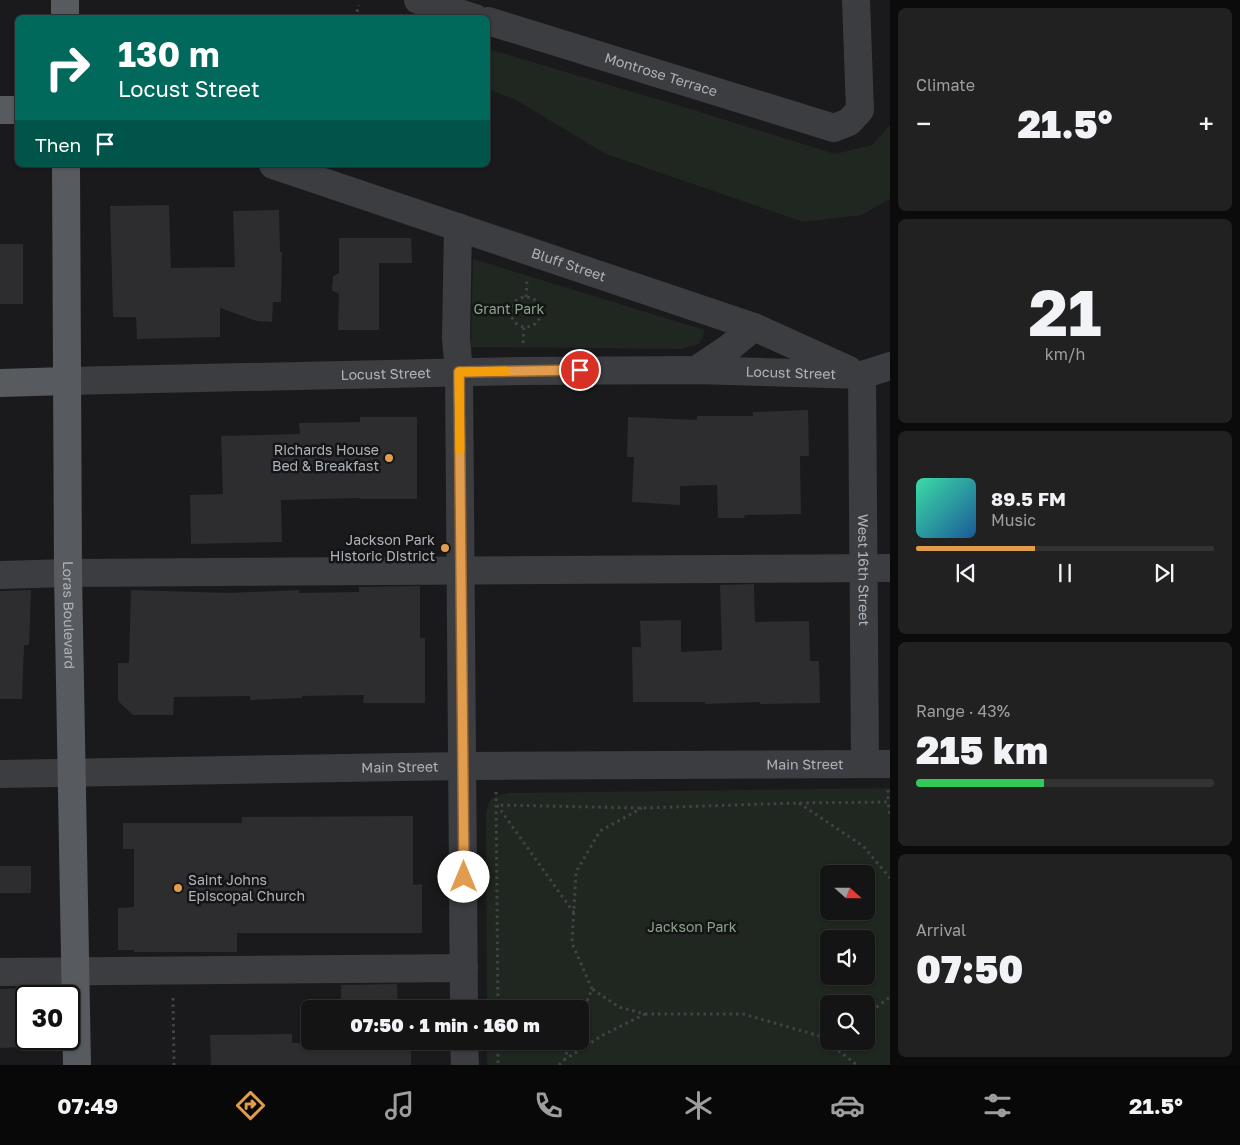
<!DOCTYPE html>
<html lang="en">
<head>
<meta charset="utf-8">
<style>
  body { margin:0; font-family:"Golos Text",sans-serif; background:#212122; color:#f1f3f6; height:100vh; display:flex; flex-direction:column; font-size:19px; white-space:nowrap }
  * { box-sizing:border-box; margin:0 }
  p { font-size:16px; color:#9d9ea0 }
  .icon { flex:none; width:28px; height:28px; fill:none; stroke:currentColor; stroke-width:2; stroke-linecap:round; stroke-linejoin:round }
  .map { position:relative; flex:1; overflow:hidden }
  .details { display:flex; flex-direction:column; gap:8px; padding:8px; background:#0b0b0c; width:350px }
  .details>* { flex:none }
  .guide { position:absolute; left:15px; top:15px; width:475px; height:152px; border-radius:8px; box-shadow:0 1px 4px #0004,0 0 0 1px #333334; background:#00695c; color:#fff; overflow:hidden }
  .needle { width:32px; rotate:111deg }
  .tools { position:absolute; left:820px; top:865px; display:grid; gap:10px }
  .tools a { display:grid; place-items:center; width:55px; height:55px; border-radius:8px; background:#141415; box-shadow:0 1px 4px #0004,0 0 0 1px #333334; font-size:25px }
  .speed { position:absolute; left:15px; top:985px; display:flex; gap:10px; font-size:25px; font-weight:700; text-align:center }
  .speed>* { display:grid; place-content:center; width:65px; height:65px; border-radius:50%; background:#141415; box-shadow:0 1px 4px #0004,0 0 0 1px #333334; line-height:1 }
  .speed .limit { border:2px solid #111; border-radius:8px; background:#fff; color:#111 }
  .pin { position:absolute; display:grid; place-items:center; width:42px; height:42px; color:#fff; margin:-21px; border:2px solid #fff; border-radius:50%; box-shadow:0 1px 5px #0007 }
  .me { position:absolute; width:55px; margin:-28px; rotate:0deg; stroke-linejoin:round; filter:drop-shadow(0 0 4px #0008) }
  .turn { display:flex; align-items:center; gap:18px; height:105px; padding:0 20px; font-size:22px }
  .turn .icon { width:65px; height:65px; stroke-width:2.5 }
  .turn b { display:block; font-size:35px; line-height:42px }
  .then { display:flex; align-items:center; height:48px; padding:0 20px; background:#0003; gap:10px; font-size:19px }
  .big { font-size:38px; font-weight:800; line-height:1.1 }
  .details .widget { flex:1; display:flex; flex-direction:column; justify-content:center; gap:8px; min-width:0; padding:0 18px; border-radius:8px; background:#212122 }
  .details .dial { align-items:center; gap:0 }
  .dial b { font-size:65px; line-height:1 }
  .song { display:flex; align-items:center; gap:15px }
  .cover { width:60px; height:60px; border-radius:8px; background:linear-gradient(135deg,hsl(160 70% 55%),hsl(210 70% 35%)) }
  .played { height:5px; border-radius:2px; background:linear-gradient(90deg,#e19d4d 40%,#333334 40%) }
  .keys { display:flex; justify-content:space-around; direction:ltr }
  .heat { display:flex; justify-content:space-between; align-items:center; font-size:28px; direction:ltr }
  .charge { height:8px; border-radius:4px; background:linear-gradient(90deg,#34c759 43%,#333334 0) }
  .trip { position:absolute; left:301px; top:1000px; width:288px; height:50px; border-radius:8px; background:#141415; box-shadow:0 1px 4px #0004,0 0 0 1px #333334; font-weight:800; line-height:50px; text-align:center }
  .menu { display:flex; height:80px; justify-content:space-around; align-items:center; background:#080808; color:#9d9ea0 }
  .menu .icon { width:35px; height:35px }
  .menu .selected { color:#e19d4d }
  .menu b { font-size:22px; color:#f1f3f6 }
  main { display:flex; flex:1; min-height:0 }
  .map>svg:first-child { display:block }
  .green { fill:#202620; fill-rule:evenodd }
  .building { fill:#2d2d30 }
  .lines { fill:none; stroke-linecap:round; stroke-linejoin:round }
  .path { stroke:#414447; stroke-width:3; stroke-dasharray:2.5 4; stroke-linecap:butt }
  .minor { stroke:#3b3d40; stroke-width:28 }
  .major { stroke:#575a5f; stroke-width:28 }
  .route-casing { stroke:#926632; stroke-width:12 }
  .route { stroke:#e19d4d; stroke-width:9 }
  .slow { stroke:#f59e0b; stroke-width:9 }
  .poi-dot { fill:#e19d4d; stroke:#151517; stroke-width:2 }
  .labels { text-anchor:middle; stroke-width:5; stroke-linejoin:round; paint-order:stroke }
  .street-label { font-size:14px; fill:#aeb3ba; stroke:#151517 }
  .park-label { font-size:14px; fill:#88a387; stroke:#151517 }
  .poi-label { font-size:14px; fill:#aeb3ba; stroke:#151517; text-anchor:end }
</style>
</head>
<body>
<main>
<div class="map">
<svg width="890" height="1065" viewBox="0 0 890 1065">
  <rect width="100%" height="100%" fill="#1a1a1c"/>
  <g class="green">
    <polygon points="492,50 697,111 835,154 872,145 890,125 890,199 862,215 803,222 606,154 516,100 488,89 488,51"/>
    <polygon points="473,259 705,330 699,344 680,349 471,347"/>
    <path d="M 890,788 L 890,1065 L 487,1065 L 487,1041 L 580,1041 L 580,1009 L 487,1009 L 486,819 C 487,799 492,795 511,793 ZM 829,874 L 866,874 L 866,911 L 829,911 ZM 829,939 L 866,939 L 866,976 L 829,976 ZM 829,1004 L 866,1004 L 866,1041 L 829,1041 Z"/>
  </g>
  <g class="building">
    <polygon points="169,205 171,268 235,267 233,211 279,210 280,252 282,252 281,302 273,302 272,322 257,321 220,308 220,337 137,339 136,317 113,317 110,206"/>
    <polygon points="339,238 411,238 412,263 379,263 379,330 338,330 339,294 332,290 333,276 339,273"/>
    <rect x="0" y="244" width="23" height="60"/>
    <polygon points="808,410 809,456 800,456 801,514 744,515 745,518 718,518 717,485 680,486 680,505 632,502 634,457 627,457 628,417 697,420 697,416 753,416 753,412"/>
    <polygon points="360,417 417,417 417,499 360,499 360,498 281,500 282,542 191,544 190,495 223,494 221,436 300,434 299,423 360,422"/>
    <polygon points="754,584 755,622 809,621 810,661 819,661 820,703 760,704 760,702 705,704 705,702 633,702 632,647 641,647 640,621 681,620 681,652 722,650 720,585"/>
    <polygon points="420,586 420,638 425,638 425,703 363,703 364,695 302,696 302,698 250,700 250,696 174,697 173,715 133,715 118,701 118,663 129,663 131,590 230,593 299,590 299,593 359,592 359,587"/>
    <polygon points="31,590 29,645 24,645 22,699 0,699 0,591"/>
    <polygon points="413,816 413,885 422,884 422,933 237,933 237,952 134,952 134,950 118,950 118,908 134,907 134,849 123,849 123,823 242,823 242,817"/>
    <rect x="0" y="866" width="31" height="27"/>
    <polygon points="397,984 398,1009 341,1009 341,985"/>
    <polygon points="26,988 26,1047 0,1048 0,989"/>
    <polygon points="292,1034 292,1043 342,1043 342,1041 411,1042 411,1065 211,1065 210,1035"/>
  </g>
  <g class="lines">
    <g class="path">
      <polyline points="355,18 359,5"/>
      <polyline points="526,297 527,280"/>
      <circle cx="526" cy="312" r="15"/>
      <polyline points="523,343 524,327"/>
      <polyline points="888,790 888,802"/>
      <polyline points="496,792 498,1009"/>
      <polyline points="799,803 863,846 890,878"/>
      <polyline points="574,913 497,805 642,808 798,803 888,802 890,815"/>
      <polyline points="173,998 174,1065"/>
      <polyline points="645,1014 743,1014 820,1036 857,1065"/>
      <polyline points="866,1015 890,997"/>
      <polyline points="580,1019 592,989 572,943 576,872 600,831 642,808"/>
      <polyline points="498,1041 498,1065"/>
      <polyline points="564,1060 603,1035 645,1014 619,1007 592,989"/>
      <polyline points="559,1065 564,1060 571,1041"/>
    </g>
    <g class="minor">
      <polyline points="418,0 475,18"/>
      <path id="s1" d="M 488,21 L 834,128 L 849,122 L 860,110 L 856,0"/>
      <path id="s2" d="M 273,165 L 754,327 L 849,370"/>
      <polyline points="458,227 456,338 459,372 464,1009"/>
      <polyline points="696,370 730,347 754,327"/>
      <path id="s3" d="M 862,375 L 865,764"/>
      <path id="s4" d="M 67,381 L 522,371 L 696,370 L 862,375 L 890,366"/>
      <polyline points="0,575 68,573 890,568"/>
      <path id="s5" d="M 0,774 L 463,766 L 890,764"/>
      <polyline points="0,972 464,968"/>
      <polyline points="464,1041 465,1065"/>
    </g>
    <g class="major">
      <polyline points="65,0 65,18"/>
      <polyline points="0,110 18,110"/>
      <path id="s6" d="M 66,165 L 68,573 L 77,1065"/>
      <polyline points="0,383 67,381"/>
    </g>
  </g>
  <g class="lines">
    <g class="route-casing">
      <polyline id="route" points="464,877 459,372 580,370"/>
    </g>
    <use href="#route" class="route"/>
    <polyline class="slow" points="460,450 459,372 506,371"/>
  </g>
  <g class="poi-dot">
    <circle cx="389" cy="458" r="5"/>
    <circle cx="445" cy="548" r="5"/>
    <circle cx="178" cy="888" r="5"/>
  </g>
  <g class="labels">
    <g class="street-label">
      <text dy="5" stroke="none"><textPath href="#s1" startOffset="181">Montrose Terrace</textPath></text>
      <text dy="5" stroke="none"><textPath href="#s2" startOffset="312">Bluff Street</textPath></text>
      <text dy="5" stroke="none"><textPath href="#s4" startOffset="319">Locust Street</textPath></text>
      <text dy="5" stroke="none"><textPath href="#s4" startOffset="724">Locust Street</textPath></text>
      <text dy="5" stroke="none"><textPath href="#s3" startOffset="195">West 16th Street</textPath></text>
      <text dy="5" stroke="none"><textPath href="#s6" startOffset="450">Loras Boulevard</textPath></text>
      <text dy="5" stroke="none"><textPath href="#s5" startOffset="805">Main Street</textPath></text>
      <text dy="5" stroke="none"><textPath href="#s5" startOffset="400">Main Street</textPath></text>
    </g>
    <g class="park-label">
      <text x="509" y="314">Grant Park</text>
      <text x="692" y="932">Jackson Park</text>
    </g>
    <g class="poi-label">
      <text x="379" y="455">Richards House<tspan x="379" dy="16">Bed &amp; Breakfast</tspan></text>
      <text x="435" y="545">Jackson Park<tspan x="435" dy="16">Historic District</tspan></text>
      <text x="188" y="885" text-anchor="start">Saint Johns<tspan x="188" dy="16">Episcopal Church</tspan></text>
    </g>
  </g>
</svg>
<div class="tools">
<a><svg class="needle" viewBox="-14 -14 28 28"><path d="M0-13l5 13h-10z" fill="#e53935"/><path d="M0 13l5-13h-10z" fill="#9d9ea0"/></svg></a>
<a><svg class="icon" aria-label="sound" viewBox="0 0 24 24"><path d="M4 9h4l5-4v14l-5-4H4zM17 9q2 3 0 6"/></svg></a>
<a><svg class="icon" aria-label="search" viewBox="0 0 24 24"><circle cx="10" cy="10" r="6"/><path d="M15 15l6 6"/></svg></a>
</div>
<div class="speed"><div class="limit">30</div></div>
<div class="pin" style="left:580px;top:370px;background:#d93025"><svg class="icon" aria-label="arrive" viewBox="0 0 24 24"><path d="M6 21V4h12l-3 4 3 4H6"/></svg></div>
<svg class="me" style="left:464px;top:877px" viewBox="-20 -20 40 40"><circle r="19" fill="#fff"/><path d="M0-13L10 11 0 6-10 11z" fill="#e19d4d"/></svg>
<div class="trip">07:50 · 1 min · 160 m</div>
<div class="guide">
<div class="turn"><svg class="icon" aria-label="right" viewBox="0 0 24 24"><path d="M7 20v-9h11M14 6l5 5-5 5"/></svg><div><b>130 m</b>Locust Street</div></div>
<div class="then">Then<svg class="icon" aria-label="arrive" viewBox="0 0 24 24"><path d="M6 21V4h12l-3 4 3 4H6"/></svg></div>
</div>
</div>
<section class="details">
<div class="widget"><p>Climate</p>
<div class="heat"><a>−</a><b class="big">21.5°</b><a>+</a></div>
</div>
<div class="widget dial"><b>21</b><p>km/h</p></div>
<div class="widget">
<div class="song"><i class="cover"></i><div><b>89.5 FM</b><p>Music</p></div></div>
<div class="played"></div>
<div class="keys"><svg class="icon" aria-label="previous" viewBox="0 0 24 24"><path d="M18 5L8 12l10 7zM5 5v14"/></svg><svg class="icon" aria-label="pause" viewBox="0 0 24 24"><path d="M8 5v14M16 5v14"/></svg><svg class="icon" aria-label="next" viewBox="0 0 24 24"><path d="M6 5l10 7-10 7zM19 5v14"/></svg></div>
</div>
<div class="widget"><p>Range · 43%</p><b class="big">215 km</b><div class="charge"></div></div>
<div class="widget"><p>Arrival</p><b class="big">07:50</b></div>
</section>
</main>
<nav class="menu">
<b>07:49</b>
<svg class="icon selected" aria-label="directions" viewBox="0 0 24 24"><path d="M12 3l9 9-9 9-9-9zM9 14v-3h6M13 9l2 2-2 2"/></svg>
<svg class="icon" aria-label="music" viewBox="0 0 24 24"><path d="M9 18V5l10-2v13"/><circle cx="6" cy="18" r="3"/><circle cx="16" cy="16" r="3"/></svg>
<svg class="icon" aria-label="phone" viewBox="0 0 24 24"><path d="M5 4h4l2 5-3 2q2 4 5 5l2-3 5 2v4C11 20 4 13 5 4z"/></svg>
<svg class="icon" aria-label="climate" viewBox="0 0 24 24"><path d="M12 3v18M4 7l16 10M4 17L20 7"/></svg>
<svg class="icon" aria-label="car" viewBox="0 0 24 24"><path d="M5 17H2v-5l4-1 3-4h7l3 4 3 1v5h-3M9 17h6M6 11h13"/><circle cx="7" cy="17" r="2"/><circle cx="17" cy="17" r="2"/></svg>
<svg class="icon" aria-label="filters" viewBox="0 0 24 24"><path d="M4 7h16M4 17h16"/><circle cx="9" cy="7" r="2"/><circle cx="15" cy="17" r="2"/></svg>
<b>21.5°</b>
</nav>
</body>
</html>
